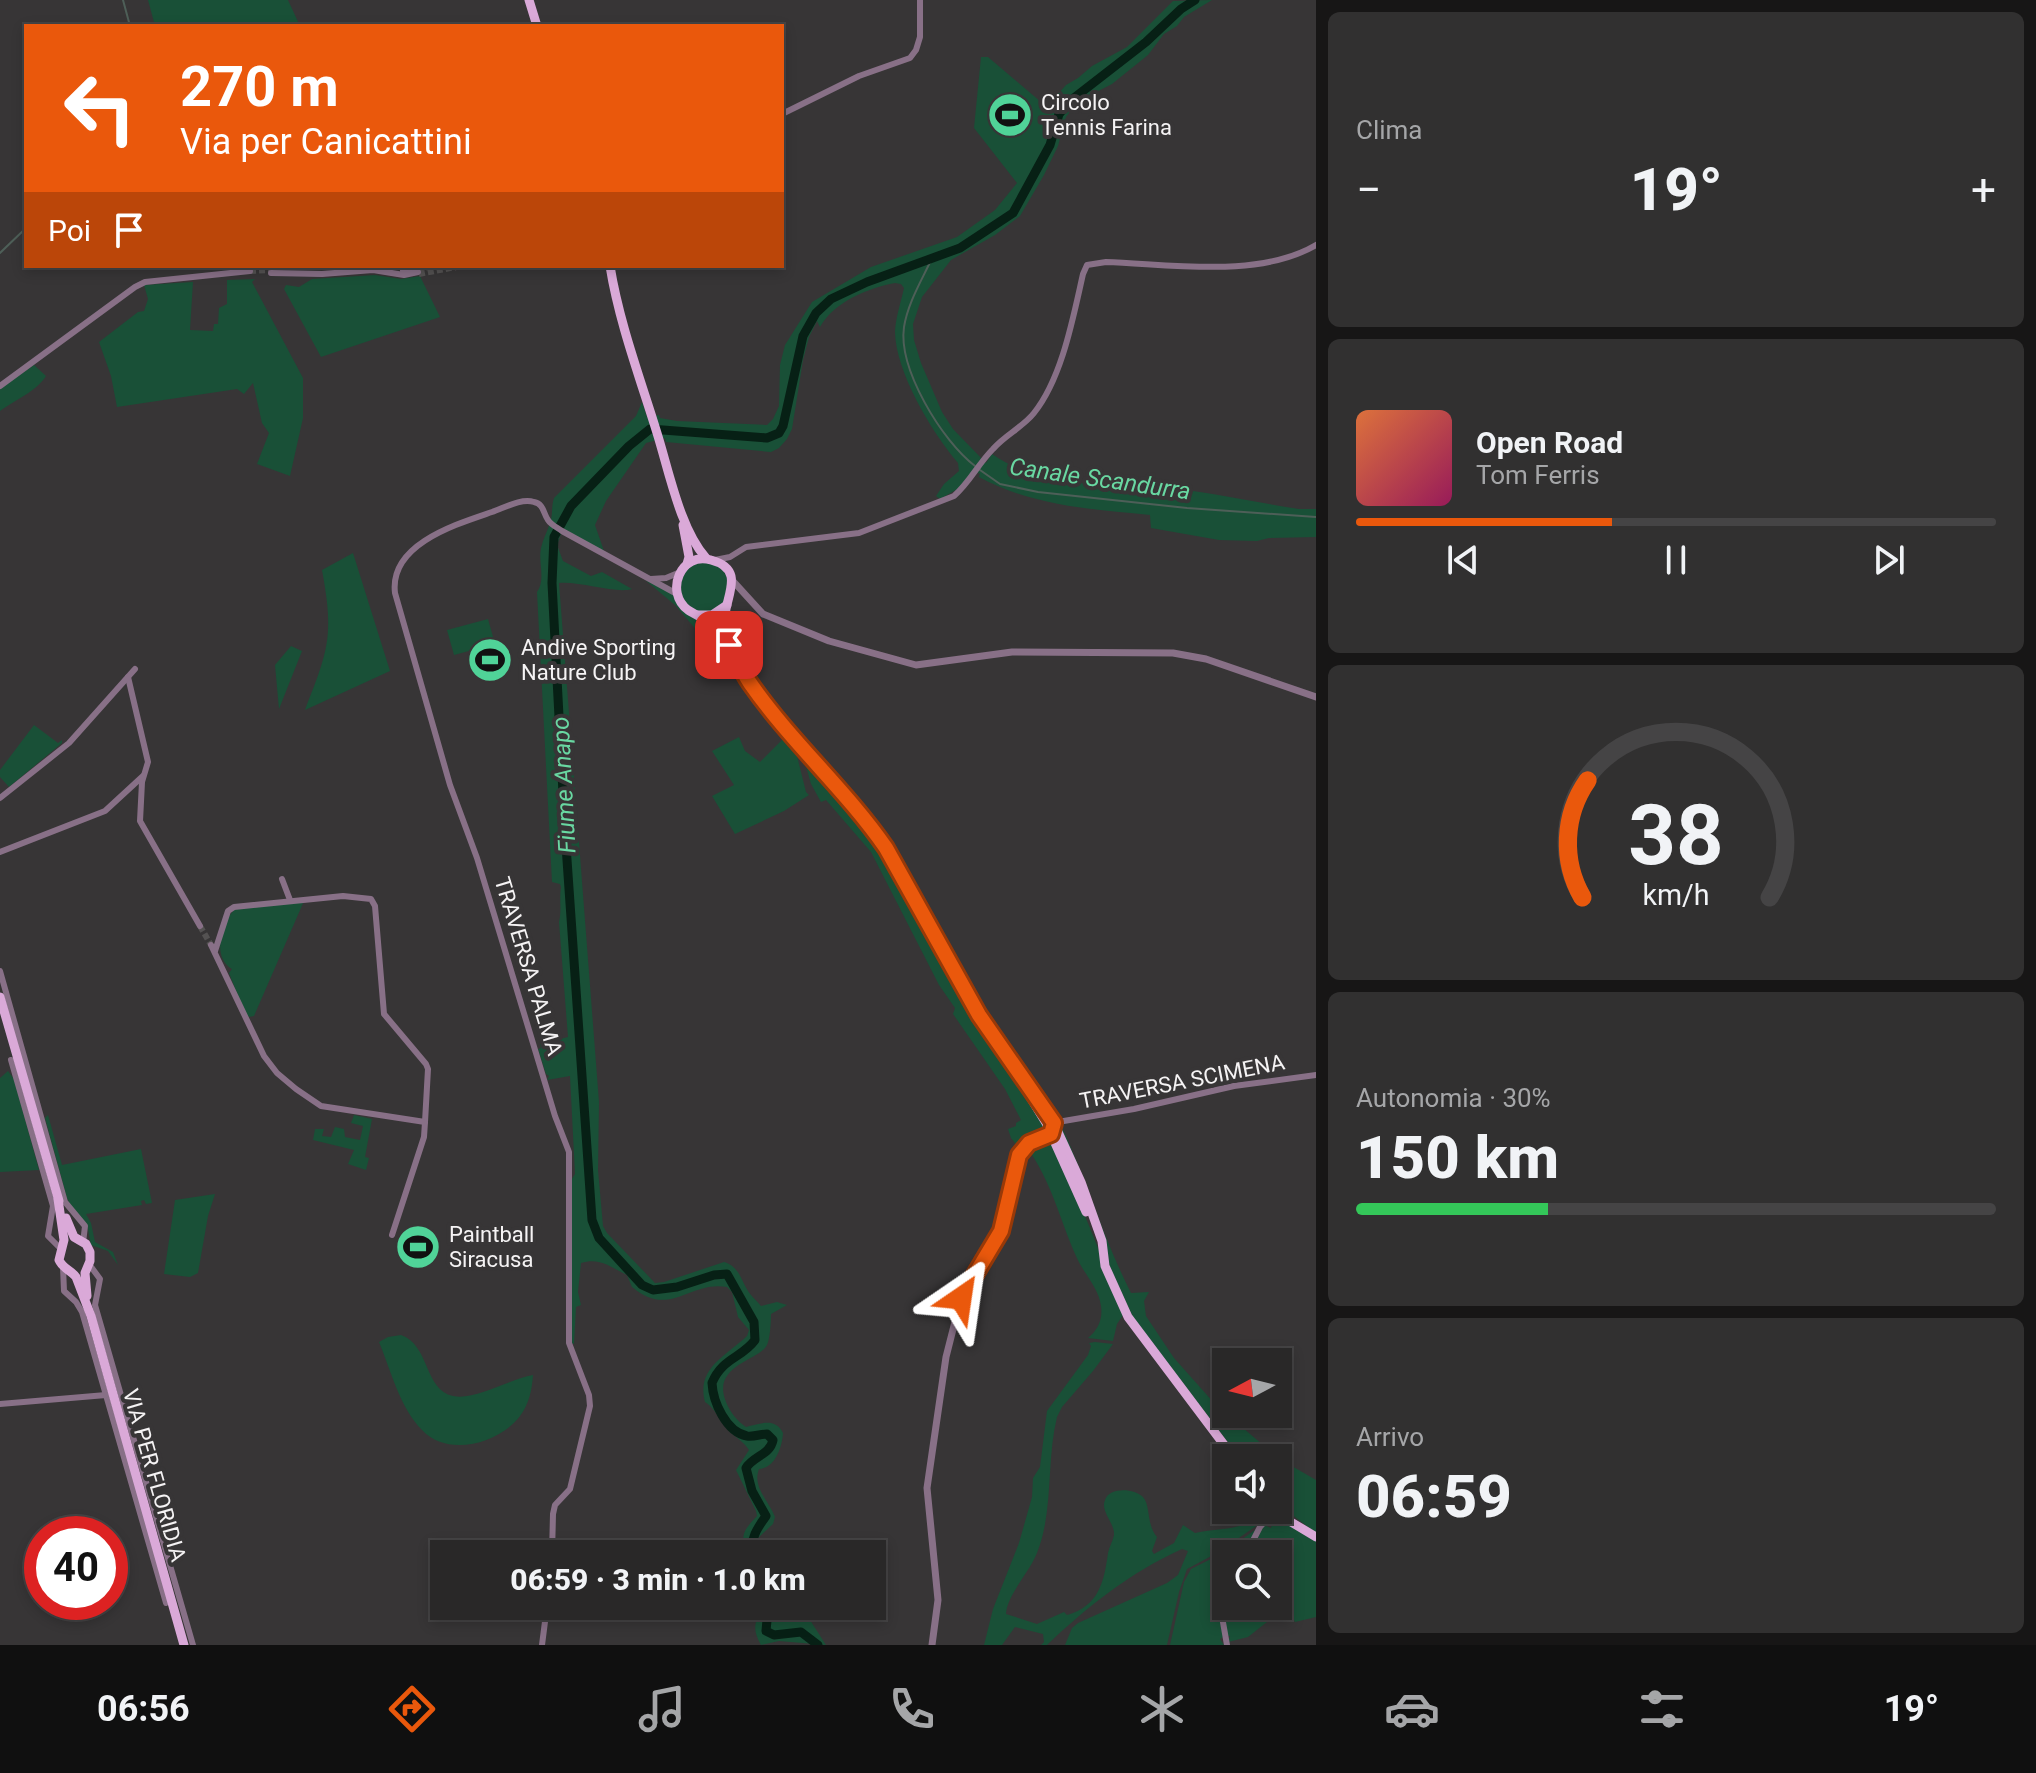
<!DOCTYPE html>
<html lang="it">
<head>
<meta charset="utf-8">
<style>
  body { margin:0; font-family:Roboto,sans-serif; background:#313030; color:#f1f3f6; height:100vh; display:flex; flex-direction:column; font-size:30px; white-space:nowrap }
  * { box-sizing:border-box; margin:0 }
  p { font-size:26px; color:#a5a6a8 }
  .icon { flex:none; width:44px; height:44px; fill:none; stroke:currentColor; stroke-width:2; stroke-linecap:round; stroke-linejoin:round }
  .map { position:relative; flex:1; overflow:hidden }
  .sheet { display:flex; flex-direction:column; gap:12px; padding:12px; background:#171616; width:720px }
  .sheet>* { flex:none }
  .banner { position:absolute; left:24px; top:24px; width:760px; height:244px; border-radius:0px; box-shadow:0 4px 12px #0003,0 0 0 2px #454445; background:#ea580c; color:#fff; overflow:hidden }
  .needle { width:52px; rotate:263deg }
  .tools { position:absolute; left:1212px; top:1348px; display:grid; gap:16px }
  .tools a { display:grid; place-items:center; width:80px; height:80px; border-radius:0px; background:#292828; box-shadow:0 4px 12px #0003,0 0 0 2px #454445; font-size:40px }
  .speed { position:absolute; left:24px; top:1516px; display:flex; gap:16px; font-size:40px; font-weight:700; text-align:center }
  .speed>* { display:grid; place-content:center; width:104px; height:104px; border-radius:50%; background:#292828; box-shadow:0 4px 12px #0003,0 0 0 2px #454445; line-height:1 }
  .speed .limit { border:12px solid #d22; background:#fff; color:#111 }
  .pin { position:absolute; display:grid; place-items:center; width:68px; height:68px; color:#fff; margin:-34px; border-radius:16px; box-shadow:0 4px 12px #0006 }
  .me { position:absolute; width:88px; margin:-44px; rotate:32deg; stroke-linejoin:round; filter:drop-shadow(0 0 6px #0008) }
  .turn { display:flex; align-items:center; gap:28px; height:168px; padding:0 24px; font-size:36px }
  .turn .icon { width:104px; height:104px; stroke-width:2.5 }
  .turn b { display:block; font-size:56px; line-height:68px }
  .then { display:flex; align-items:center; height:76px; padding:0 24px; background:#0003; gap:16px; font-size:30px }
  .big { font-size:60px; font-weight:800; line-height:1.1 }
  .sheet .widget { flex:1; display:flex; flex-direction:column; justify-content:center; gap:12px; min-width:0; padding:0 28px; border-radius:12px; background:#313030 }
  .sheet .dial { align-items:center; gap:0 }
  .dial svg { height:208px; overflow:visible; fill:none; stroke:#454445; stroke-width:7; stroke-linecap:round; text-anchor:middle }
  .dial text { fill:#f1f3f6; stroke:none }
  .song { display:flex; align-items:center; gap:24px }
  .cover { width:96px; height:96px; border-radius:12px; background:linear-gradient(135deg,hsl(20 70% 55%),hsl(330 70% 35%)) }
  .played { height:8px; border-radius:4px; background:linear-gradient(90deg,#ea580c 40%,#454445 40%) }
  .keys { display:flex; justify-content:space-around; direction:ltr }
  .heat { display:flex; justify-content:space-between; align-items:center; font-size:44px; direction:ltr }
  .charge { height:12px; border-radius:6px; background:linear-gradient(90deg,#34c759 30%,#454445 0) }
  .trip { position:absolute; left:430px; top:1540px; width:456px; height:80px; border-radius:0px; background:#292828; box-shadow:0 4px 12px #0003,0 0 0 2px #454445; font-weight:800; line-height:80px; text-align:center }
  .menu { display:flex; height:128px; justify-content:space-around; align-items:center; background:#101010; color:#a5a6a8 }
  .menu .icon { width:56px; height:56px }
  .menu .selected { color:#ea580c }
  .menu b { font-size:36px; color:#f1f3f6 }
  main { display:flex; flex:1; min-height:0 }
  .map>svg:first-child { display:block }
  .green { fill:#195037 }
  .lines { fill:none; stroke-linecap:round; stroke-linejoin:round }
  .stream { stroke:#4e5f58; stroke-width:2 }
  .river { stroke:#072015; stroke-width:9 }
  .minor-tunnel { stroke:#545252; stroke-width:6; stroke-dasharray:6 3; stroke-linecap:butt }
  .minor { stroke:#887087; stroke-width:6 }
  .tertiary { stroke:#887087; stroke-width:7 }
  .primary { stroke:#daa9d8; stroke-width:9 }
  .route-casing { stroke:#983908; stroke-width:20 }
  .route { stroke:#ea580c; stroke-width:14 }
  .labels { text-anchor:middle; stroke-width:8; stroke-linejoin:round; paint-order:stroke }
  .poi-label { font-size:22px; fill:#f5f3f4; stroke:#373536; text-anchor:start }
  .street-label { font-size:22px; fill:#f5f3f4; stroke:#373536 }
  .water-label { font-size:24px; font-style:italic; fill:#69d8a2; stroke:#373536 }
</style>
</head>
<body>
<main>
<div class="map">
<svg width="1316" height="1645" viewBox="0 0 1316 1645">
  <rect width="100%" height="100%" fill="#373536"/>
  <g class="green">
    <polygon points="148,0 288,0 300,26 155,26"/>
    <path d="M 1212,0 L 1184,17 L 1177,26 L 1164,34 L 1148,55 L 1112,84 L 1077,102 L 1066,117 L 1058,146 L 1044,175 L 1020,216 L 995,235 L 951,260 L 922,297 L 913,324 L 914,340 L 921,363 L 942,412 L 953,429 L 986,463 L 992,454 C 1045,490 1098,482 1159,487 C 1206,491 1252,502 1299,509 L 1316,509 L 1316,537 L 1269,538 L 1257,541 L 1219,540 L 1151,528 L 1150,515 C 1090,509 1033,506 979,477 L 980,474 L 974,471 L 961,487 L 940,499 L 936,496 L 944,484 L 959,471 L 958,463 C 932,433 895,371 895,331 C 896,316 901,302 904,288 L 901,284 L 895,283 C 868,288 834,302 820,327 L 817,321 L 809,337 L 803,360 L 792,429 L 787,439 L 779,448 L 771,452 L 666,442 L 665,438 L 646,443 L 606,501 L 595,525 L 604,551 L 562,531 L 557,545 L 563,561 L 591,576 L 602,572 L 632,589 C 616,594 580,581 559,583 L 599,1102 L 598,1170 L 603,1226 L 607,1233 L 655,1283 L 664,1282 L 724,1262 C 741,1267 741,1283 751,1295 C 754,1299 758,1302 761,1306 L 777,1302 L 787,1305 L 771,1314 C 771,1322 770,1339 767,1345 C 759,1361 711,1365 726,1402 C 730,1412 737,1421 746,1427 C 760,1424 775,1417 783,1433 C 782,1448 775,1468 759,1469 C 752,1487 769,1501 775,1517 L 773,1524 L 758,1538 L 758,1546 L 763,1554 L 746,1554 C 740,1534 744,1530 757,1516 L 756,1511 L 736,1470 L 749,1450 C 743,1441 735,1437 728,1430 C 719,1420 716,1409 705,1402 C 696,1368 726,1356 747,1336 L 749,1330 L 738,1317 L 732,1292 L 727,1287 C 690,1280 670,1319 632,1287 L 627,1275 C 610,1267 600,1257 581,1263 L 578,1292 L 581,1305 L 576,1307 L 574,1344 L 571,1343 L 570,1182 L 575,1174 L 570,1076 L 547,1080 L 549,1076 L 546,1074 L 538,1049 L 541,1048 L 540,1044 L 568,1037 L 559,922 C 562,910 559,899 561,887 L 560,884 L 552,882 L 537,592 C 546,579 538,563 541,548 C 543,539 547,532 550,523 C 553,516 551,507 554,498 L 636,416 L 642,402 L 647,417 L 659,415 L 660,418 L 677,421 L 767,425 L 773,419 L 779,406 L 780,365 L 785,345 L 812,302 L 871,267 L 957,237 L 995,210 L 1017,183 L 974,128 L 981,57 L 988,57 L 1041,102 L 1048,105 L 1066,85 L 1078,78 L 1092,66 L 1127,47 L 1173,1 Z"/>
    <polygon points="375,275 401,279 420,276 440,317 321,357 284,289 286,285 299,287 312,279"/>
    <polygon points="255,279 252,282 303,378 303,418 290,476 257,464 269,433 262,423 253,383 244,394 237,389 117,407 111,376 99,342 138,312 144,311 148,299 144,285 193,282 190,330 213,331 214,324 218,324 219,308 227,304 227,280"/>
    <path d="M 34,365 L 46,376 C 37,391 15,400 0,411 L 0,389 Z"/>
    <path d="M 353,553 L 390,671 L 305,710 C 329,649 334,635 322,570 Z"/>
    <circle cx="704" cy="587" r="25"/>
    <polygon points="645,580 670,592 719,636 742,677 768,714 675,605"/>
    <polygon points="488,619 495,644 454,655 447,630"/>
    <polygon points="291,646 302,651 279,709 275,665"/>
    <polygon points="34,725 58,743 62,740 62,743 9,787 0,777 0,770"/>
    <polygon points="739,737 745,751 760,762 784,738 788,737 795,748 806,792 809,795 784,811 735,834 712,796 734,785 712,751"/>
    <path d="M 802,752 L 878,842 L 989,1036 L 1045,1128 C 1043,1139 1025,1138 1019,1148 L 1011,1138 L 1008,1129 L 1016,1126 L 1016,1123 L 1021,1120 L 1005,1089 L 953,1014 L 955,1008 L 939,985 L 871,852 L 826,800 L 821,802 L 811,784 Z"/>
    <path d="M 304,901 L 254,1016 L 249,1017 L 244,1011 L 229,973 L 232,969 C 212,958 220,923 236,908 Z"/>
    <polygon points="8,1071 14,1079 39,1170 0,1172 0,1078"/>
    <polygon points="48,1115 62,1165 141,1149 152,1203 146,1204 144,1200 141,1201 142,1205 86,1214 91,1223 95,1242 113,1252 118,1265 108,1251 91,1245 87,1224 73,1211 67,1198 45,1118"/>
    <polygon points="354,1115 372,1119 365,1157 369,1158 366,1170 348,1164 354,1150 313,1140 315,1129 324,1129 322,1136 331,1137 335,1127 344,1129 345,1137 360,1140 363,1126 351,1123"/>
    <path d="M 1061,1124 L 1064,1124 L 1062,1127 C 1087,1182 1104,1240 1131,1293 L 1149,1292 L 1144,1301 L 1146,1316 L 1174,1358 L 1215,1404 L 1278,1458 L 1240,1458 L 1133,1317 L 1110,1268 L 1105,1239 L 1059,1125 Z"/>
    <path d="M 1043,1140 L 1049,1141 C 1057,1153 1063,1167 1069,1180 C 1090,1224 1106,1269 1123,1315 L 1117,1324 L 1113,1341 L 1088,1338 C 1098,1330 1103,1319 1101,1306 C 1099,1288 1083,1273 1076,1256 C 1060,1220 1051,1180 1027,1148 Z"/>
    <polygon points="215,1194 208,1216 198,1273 190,1277 164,1274 175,1200"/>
    <path d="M 401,1335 C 430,1345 424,1390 453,1396 C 474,1401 510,1379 533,1375 C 532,1390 529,1404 520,1416 C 500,1443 448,1458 422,1430 C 400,1408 391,1371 379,1342 L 388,1337 Z"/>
    <path d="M 1095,1342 L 1113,1344 L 1093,1371 L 1062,1407 L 1057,1417 C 1046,1462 1054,1510 1037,1553 C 1029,1573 1007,1595 1006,1614 L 1037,1624 L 1064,1612 L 1067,1615 C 1099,1606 1104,1582 1108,1553 C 1109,1547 1113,1541 1114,1535 C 1115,1523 1100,1512 1105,1500 C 1109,1487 1134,1488 1143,1497 C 1151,1506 1146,1524 1157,1537 L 1152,1551 L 1154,1554 L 1174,1543 L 1183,1525 L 1195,1533 C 1219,1527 1246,1533 1262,1510 L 1266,1511 L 1259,1524 L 1217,1553 L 1187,1569 L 1179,1592 L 1167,1645 L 1065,1645 L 1072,1628 L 1078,1623 L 1167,1583 L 1178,1575 L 1188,1551 L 1182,1549 C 1131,1572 1088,1606 1047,1645 L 1041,1645 L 1044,1642 L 1043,1634 L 1015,1627 L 1002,1645 L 984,1645 L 993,1609 L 1019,1543 L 1032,1497 L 1033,1478 L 1040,1467 L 1047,1411 L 1088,1355 L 1091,1346 L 1089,1343 Z"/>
    <polygon points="1278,1458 1316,1480 1316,1533 1278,1504"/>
    <polygon points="1279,1518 1316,1541 1316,1617 1295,1622 1292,1616 1267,1622 1248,1637 1228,1642 1230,1636 1227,1636 1223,1610 1226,1601 1226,1606 1278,1606 1278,1554 1250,1554 1264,1525 1271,1528 1273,1519"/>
    <polygon points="1255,1530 1244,1554 1226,1554 1226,1590 1219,1613 1223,1637 1220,1639 1224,1645 1170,1645 1184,1582 1191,1569 1221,1554"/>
    <path d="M 770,1606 L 795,1606 L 789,1612 L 799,1621 L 810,1620 L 826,1645 L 779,1641 L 761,1645 C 751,1628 754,1617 770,1606 Z"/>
  </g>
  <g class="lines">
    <g class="stream">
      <polyline points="123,0 130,26"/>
      <polyline points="0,253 26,228"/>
      <path d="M 932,258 C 922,280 908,302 904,327 C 898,369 942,441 975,466"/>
      <polyline points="980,470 1000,484 1038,492 1187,508 1316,517"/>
    </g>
    <g class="river">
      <path d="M 753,1554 C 749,1540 758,1527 766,1516 L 752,1491 L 746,1468 C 753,1456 770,1455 773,1440 L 767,1434 C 761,1434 754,1437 747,1436 C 726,1432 713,1402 712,1383 C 722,1358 742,1358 755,1340 L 754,1322 L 727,1274 L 714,1275 L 677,1287 L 653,1290 L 642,1285 L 599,1238 L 592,1220 L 565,831 L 552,583 L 554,537 L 571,506 L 629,446 L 650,429 L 767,438 L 779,433 L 783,426 L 803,336 L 816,313 L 831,299 L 867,282 L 960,248 L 1013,213 L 1050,145 L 1059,114 L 1070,101 L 1146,42 L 1181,9 L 1195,0"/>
      <polyline points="783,1606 767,1620 766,1631 774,1635 801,1632 818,1645"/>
    </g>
    <g class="minor-tunnel">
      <polyline points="417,269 434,266"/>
      <polyline points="250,271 270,270"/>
      <polyline points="419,274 456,267"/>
      <polyline points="200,926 211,945"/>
    </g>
    <g class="minor">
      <polyline points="782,114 859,76 910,58 916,50 920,37 920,0"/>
      <polyline points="456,267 458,266"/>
      <polyline points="403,271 416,267"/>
      <polyline points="271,273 322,274 373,270 404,275 418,272"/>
      <polyline points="0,386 135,287 145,282 250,271"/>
      <path d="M 715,560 L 730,557 L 746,547 L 859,533 L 954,496 C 970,482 978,464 993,449 C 1005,435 1023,427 1034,413 C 1062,378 1073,318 1083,274 L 1087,265 L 1106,262 C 1171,264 1258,279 1316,245"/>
      <polyline points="651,579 666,578 678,573"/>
      <polyline points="128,677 148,762 142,782 140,821 200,926"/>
      <polyline points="0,798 69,743 135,669"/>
      <polyline points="0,852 105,811 143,776"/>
      <polyline points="282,879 290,900"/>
      <polyline points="211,945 264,1056 277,1073 296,1089 321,1106 425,1122 428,1069 426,1064 384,1014 375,906 371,899 343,896 234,907 228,911 215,951"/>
      <polyline points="0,971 65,1202 85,1226 83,1243"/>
      <polyline points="11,1060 53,1206 48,1236 61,1249"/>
      <polyline points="1052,1123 1134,1109 1234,1086 1316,1075"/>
      <polyline points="392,1235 424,1137 425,1122"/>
      <polyline points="89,1264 100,1279 95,1305 193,1645"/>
      <polyline points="63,1267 64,1291 76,1302 82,1312 166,1603"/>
      <polyline points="0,1404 106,1395"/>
      <path d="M 552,1554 L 553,1514 L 555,1505 L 570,1489 L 590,1406 L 589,1395 L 569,1343 L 569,1152 L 555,1116 L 477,858 L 450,785 L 395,593 C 389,544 457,524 492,512 C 504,508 521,498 534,502 C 544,504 543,513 548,520 C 551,525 558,528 562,531 L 677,594"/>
      <polyline points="1246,1554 1260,1527 1275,1510"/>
      <polyline points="1226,1594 1221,1611 1227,1645"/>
      <polyline points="542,1645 547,1606"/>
    </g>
    <g class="tertiary">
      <polyline points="732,580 763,614 829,641 916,665 1012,652 1173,653 1206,659 1316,697"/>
      <polyline points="932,1645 938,1600 927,1488 946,1357 961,1298 1001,1231 1019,1155 1029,1143 1051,1134"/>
    </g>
    <g class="primary">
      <polyline points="529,0 537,26"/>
      <path d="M 610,266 C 619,322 640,378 657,433 C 669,471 680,529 706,558"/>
      <polyline points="683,525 689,557 687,564"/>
      <polyline points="698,615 712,615 727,605"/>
      <path d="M 729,645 C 726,635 723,626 725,615 C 727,594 745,569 711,560 C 681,551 664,592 688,610 C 697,616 707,619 714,627 C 729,641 737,660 747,678 C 754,690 763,702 772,712 C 809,759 852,800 886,848 L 979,1015 L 1054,1123 L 1081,1182 L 1102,1241 L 1105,1266 L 1128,1317 L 1234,1458"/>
      <polyline points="0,997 59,1201"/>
      <polyline points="1027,1092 1046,1123 1086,1212"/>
      <path d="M 58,1199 L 64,1240 L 59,1260 C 63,1269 71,1270 76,1277 L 91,1316 L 184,1645"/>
      <polyline points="66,1218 74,1237 86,1244 90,1252 90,1261 85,1273 87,1296"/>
      <polyline points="1277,1510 1291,1522 1316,1537"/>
    </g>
  </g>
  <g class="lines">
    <g class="route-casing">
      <path id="route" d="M 729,645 C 736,658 742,671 750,683 C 791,742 846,790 886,848 L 979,1015 L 1054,1123 L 1051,1134 L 1029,1143 L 1019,1155 L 1001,1231 L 961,1298"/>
    </g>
    <use href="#route" class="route"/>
  </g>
  <defs>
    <g id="stadium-disc" transform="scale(2.3)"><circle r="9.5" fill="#50d398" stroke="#373536"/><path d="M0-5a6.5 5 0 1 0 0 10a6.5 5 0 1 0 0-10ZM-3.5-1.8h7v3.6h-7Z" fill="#111"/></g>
  </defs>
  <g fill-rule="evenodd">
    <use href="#stadium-disc" x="1010" y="115"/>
    <use href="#stadium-disc" x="490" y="660"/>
    <use href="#stadium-disc" x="418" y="1247"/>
  </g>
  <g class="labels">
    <g class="poi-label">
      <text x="1041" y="110">Circolo<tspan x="1041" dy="25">Tennis Farina</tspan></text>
      <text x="521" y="655">Andive Sporting<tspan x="521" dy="25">Nature Club</tspan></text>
      <text x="449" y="1242">Paintball<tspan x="449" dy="25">Siracusa</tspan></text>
    </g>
    <g class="street-label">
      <text transform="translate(529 966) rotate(73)" y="8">TRAVERSA PALMA</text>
      <text transform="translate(1182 1081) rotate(-11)" y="8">TRAVERSA SCIMENA</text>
      <text transform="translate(155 1475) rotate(74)" y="8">VIA PER FLORIDIA</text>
    </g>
    <g class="water-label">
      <text transform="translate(1100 479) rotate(8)" y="8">Canale Scandurra</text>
      <text transform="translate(564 785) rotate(-93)" y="8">Fiume Anapo</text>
    </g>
  </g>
</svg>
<div class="tools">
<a><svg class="needle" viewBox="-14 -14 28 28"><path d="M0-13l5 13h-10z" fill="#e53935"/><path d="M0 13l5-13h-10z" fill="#a5a6a8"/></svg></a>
<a><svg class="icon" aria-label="sound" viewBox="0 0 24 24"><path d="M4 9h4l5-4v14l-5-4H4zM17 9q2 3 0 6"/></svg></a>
<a><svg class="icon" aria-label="search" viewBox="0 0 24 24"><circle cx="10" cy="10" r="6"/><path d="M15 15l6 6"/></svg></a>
</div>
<div class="speed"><div class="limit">40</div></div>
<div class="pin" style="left:729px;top:645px;background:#d93025"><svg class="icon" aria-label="arrive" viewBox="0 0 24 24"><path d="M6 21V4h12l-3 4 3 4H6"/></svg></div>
<svg class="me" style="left:961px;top:1298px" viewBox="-20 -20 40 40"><path d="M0-17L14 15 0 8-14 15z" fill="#ea580c" stroke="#fff" stroke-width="4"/></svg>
<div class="trip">06:59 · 3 min · 1.0 km</div>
<div class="banner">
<div class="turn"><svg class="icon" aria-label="left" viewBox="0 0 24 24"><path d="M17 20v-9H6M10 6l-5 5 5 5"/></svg><div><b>270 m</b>Via per Canicattini</div></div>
<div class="then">Poi<svg class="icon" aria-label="arrive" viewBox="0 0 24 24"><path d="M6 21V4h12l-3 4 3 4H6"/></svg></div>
</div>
</div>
<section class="sheet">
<div class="widget"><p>Clima</p>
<div class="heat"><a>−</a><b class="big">19°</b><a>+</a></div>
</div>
<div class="widget">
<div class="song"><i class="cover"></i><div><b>Open Road</b><p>Tom Ferris</p></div></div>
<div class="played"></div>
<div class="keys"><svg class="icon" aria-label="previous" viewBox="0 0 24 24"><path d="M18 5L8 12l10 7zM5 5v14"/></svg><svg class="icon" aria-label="pause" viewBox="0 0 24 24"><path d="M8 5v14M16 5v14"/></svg><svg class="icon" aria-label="next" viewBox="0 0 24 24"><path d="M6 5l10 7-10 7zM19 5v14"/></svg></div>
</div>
<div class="widget dial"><svg viewBox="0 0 100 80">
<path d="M14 69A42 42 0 1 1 86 69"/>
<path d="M14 69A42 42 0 0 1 16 24" stroke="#ea580c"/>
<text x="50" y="56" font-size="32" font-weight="700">38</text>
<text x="50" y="72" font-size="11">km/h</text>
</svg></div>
<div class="widget"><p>Autonomia · 30%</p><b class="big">150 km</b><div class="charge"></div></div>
<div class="widget"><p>Arrivo</p><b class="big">06:59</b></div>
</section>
</main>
<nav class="menu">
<b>06:56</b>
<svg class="icon selected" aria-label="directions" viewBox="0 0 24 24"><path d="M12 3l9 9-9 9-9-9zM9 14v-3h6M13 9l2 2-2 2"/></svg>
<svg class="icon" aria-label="music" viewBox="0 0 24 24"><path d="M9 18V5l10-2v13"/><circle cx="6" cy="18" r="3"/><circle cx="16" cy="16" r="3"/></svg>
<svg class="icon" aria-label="phone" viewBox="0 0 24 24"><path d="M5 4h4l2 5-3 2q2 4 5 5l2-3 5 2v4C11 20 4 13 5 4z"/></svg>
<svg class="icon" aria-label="climate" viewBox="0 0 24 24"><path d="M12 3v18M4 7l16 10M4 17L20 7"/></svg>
<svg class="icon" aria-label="car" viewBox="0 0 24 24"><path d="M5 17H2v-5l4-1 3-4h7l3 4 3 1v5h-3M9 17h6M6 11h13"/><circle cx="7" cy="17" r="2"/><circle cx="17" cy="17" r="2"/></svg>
<svg class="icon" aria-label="filters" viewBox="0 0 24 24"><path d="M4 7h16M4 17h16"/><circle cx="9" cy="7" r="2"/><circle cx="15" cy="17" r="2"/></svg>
<b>19°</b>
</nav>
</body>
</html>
